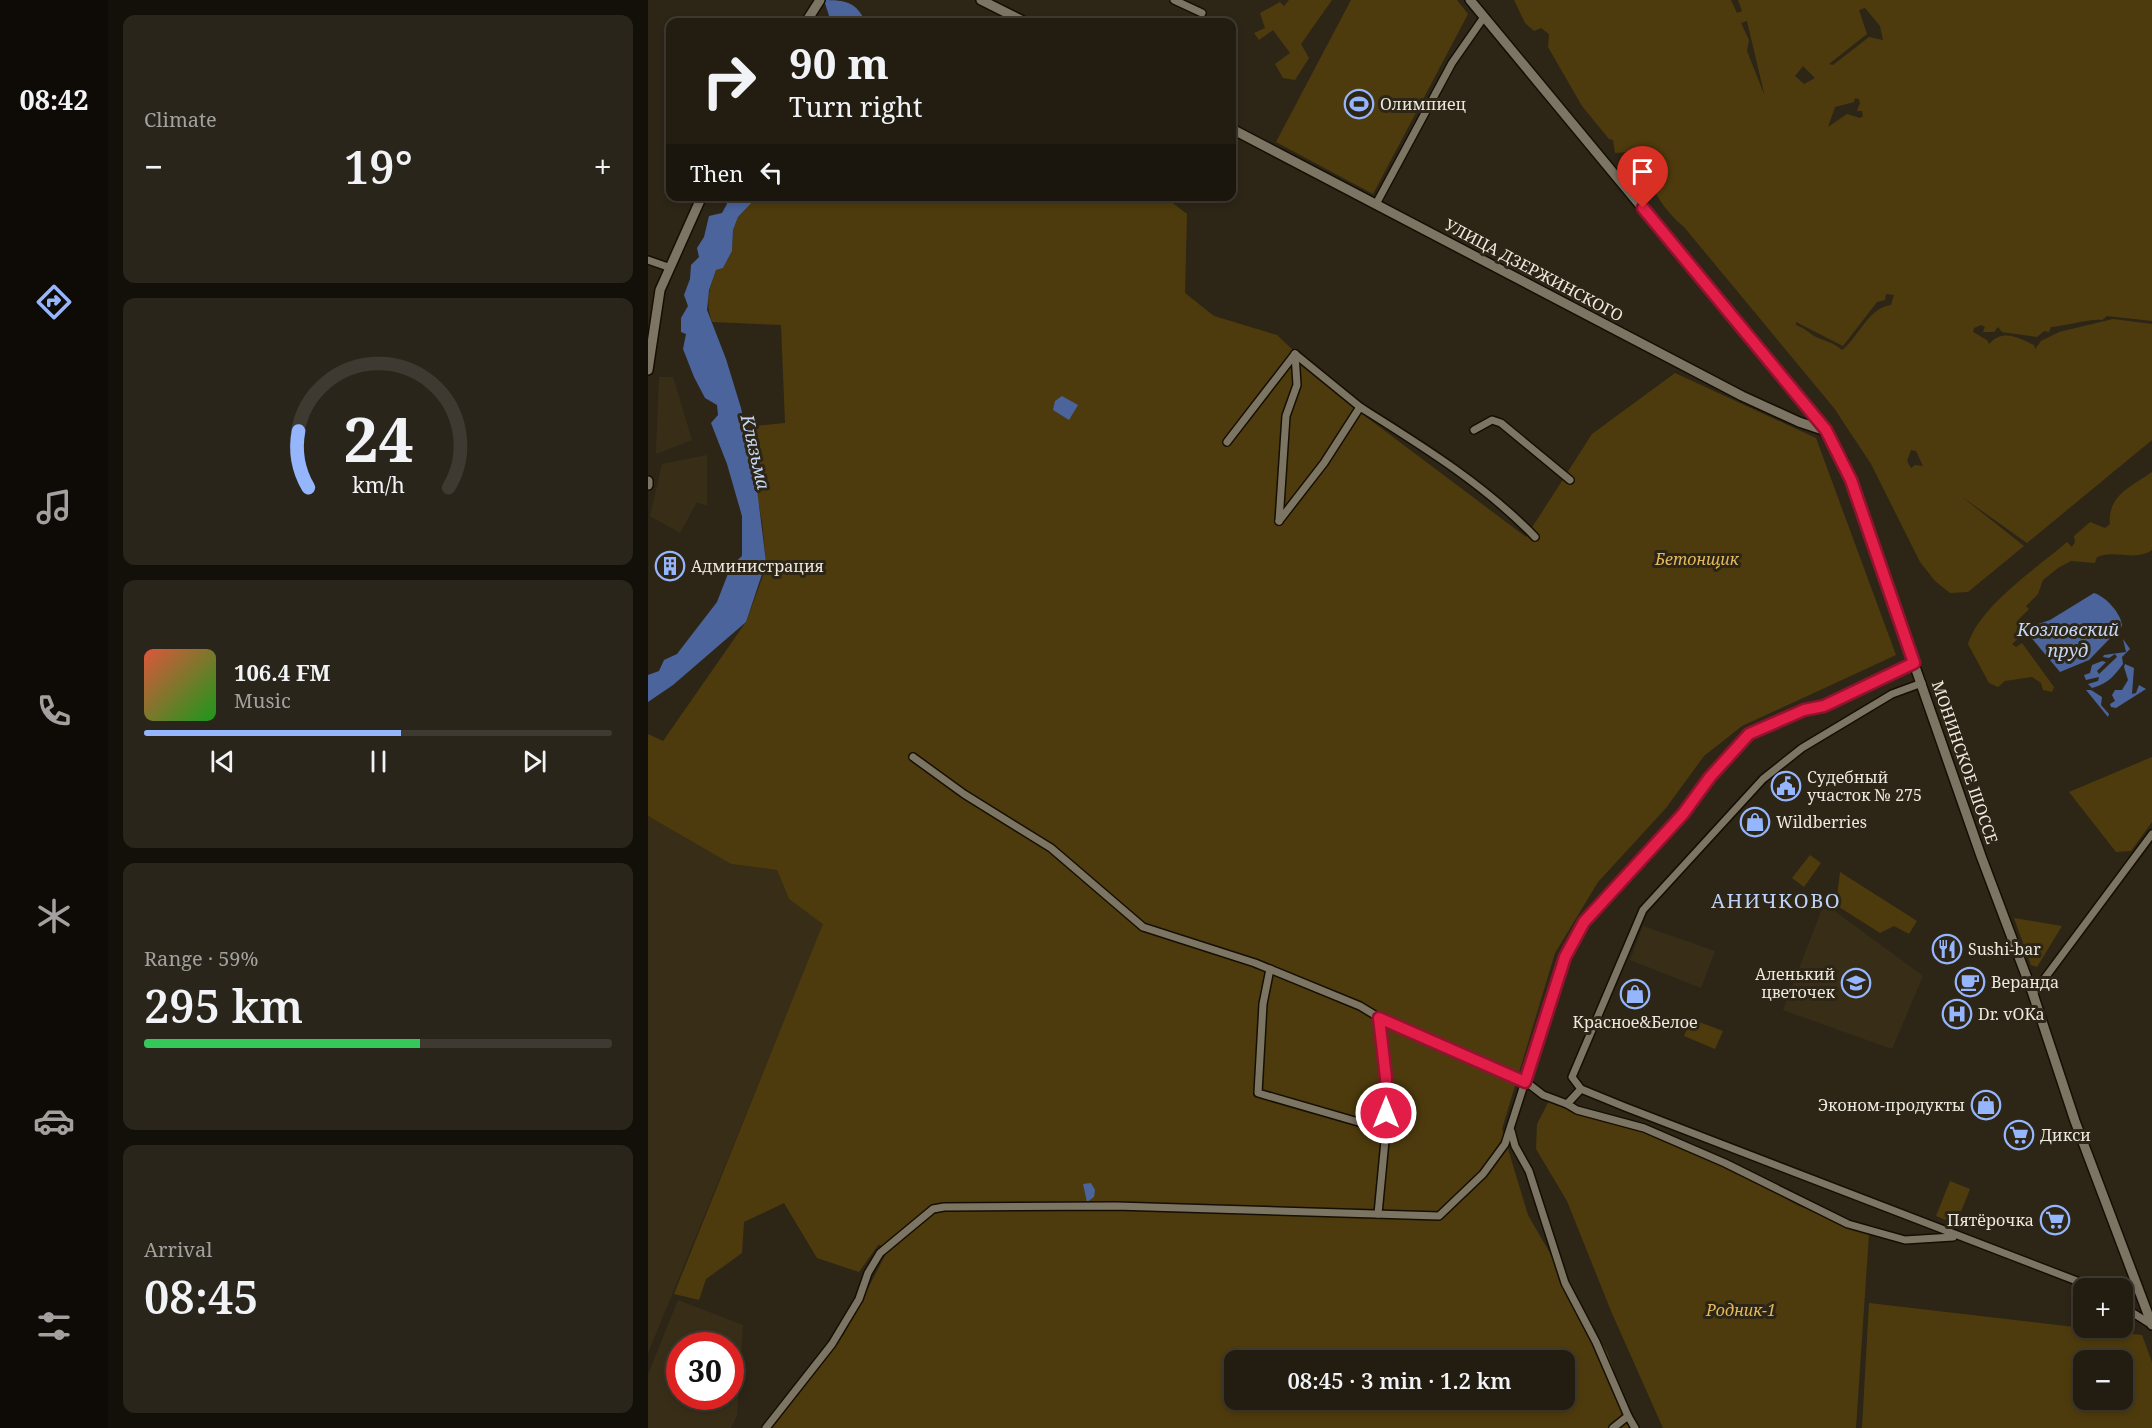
<!DOCTYPE html>
<html lang="en">
<head>
<meta charset="utf-8">
<style>
  body { margin:0; font-family:"Noto Serif",serif; background:#2a251a; color:#f1f3f6; height:100vh; display:flex; flex-direction:column; font-size:22px; white-space:nowrap }
  * { box-sizing:border-box; margin:0 }
  p { font-size:20px; color:#a2a19f }
  .icon { flex:none; width:33px; height:33px; fill:none; stroke:currentColor; stroke-width:2; stroke-linecap:round; stroke-linejoin:round }
  .map { position:relative; flex:1; overflow:hidden }
  .side { display:flex; flex-direction:column; gap:15px; padding:15px; background:#130f09; width:540px }
  .side>* { flex:none }
  .guide { position:absolute; left:18px; top:18px; width:570px; height:183px; border-radius:12px; box-shadow:0 3px 9px #0003,0 0 0 2px #3f3a31; background:#221c11; color:#f1f3f6; overflow:hidden }
  .fabs { position:absolute; left:1425px; top:1278px; display:grid; gap:12px }
  .fabs a { display:grid; place-items:center; width:60px; height:60px; border-radius:12px; background:#221c11; box-shadow:0 3px 9px #0003,0 0 0 2px #3f3a31; font-size:30px }
  .speed { position:absolute; left:18px; top:1332px; display:flex; gap:12px; font-size:30px; font-weight:700; text-align:center }
  .speed>* { display:grid; place-content:center; width:78px; height:78px; border-radius:50%; background:#221c11; box-shadow:0 3px 9px #0003,0 0 0 2px #3f3a31; line-height:1 }
  .speed .limit { border:9px solid #d22; background:#fff; color:#111 }
  .pin { position:absolute; display:grid; place-items:center; width:51px; height:51px; color:#fff; margin:-62px -26px; border-radius:50% 50% 50% 0; rotate:-45deg; box-shadow:0 0 6px #0007 }
  .pin .icon { rotate:45deg }
  .me { position:absolute; width:66px; margin:-33px; rotate:0deg; stroke-linejoin:round; filter:drop-shadow(0 0 4px #0008) }
  .turn { display:flex; align-items:center; gap:21px; height:126px; padding:0 24px; font-size:27px }
  .turn .icon { width:78px; height:78px; stroke-width:2.5 }
  .turn b { display:block; font-size:42px; line-height:51px }
  .then { display:flex; align-items:center; height:57px; padding:0 24px; background:#0003; gap:12px; font-size:22px }
  .big { font-size:45px; font-weight:600; line-height:1.1 }
  .side .card { flex:1; display:flex; flex-direction:column; justify-content:center; gap:9px; min-width:0; padding:0 21px; border-radius:12px; background:#2a251a }
  .side .dial { align-items:center; gap:0 }
  .dial svg { height:156px; overflow:visible; fill:none; stroke:#3f3a31; stroke-width:7; stroke-linecap:round; text-anchor:middle }
  .dial text { fill:#f1f3f6; stroke:none }
  .song { display:flex; align-items:center; gap:18px }
  .cover { width:72px; height:72px; border-radius:9px; background:linear-gradient(135deg,hsl(10 70% 55%),hsl(120 70% 35%)) }
  .played { height:6px; border-radius:3px; background:linear-gradient(90deg,#95b6fd 55%,#3f3a31 55%) }
  .keys { display:flex; justify-content:space-around; direction:ltr }
  .heat { display:flex; justify-content:space-between; align-items:center; font-size:33px; direction:ltr }
  .charge { height:9px; border-radius:4px; background:linear-gradient(90deg,#34c759 59%,#3f3a31 0) }
  .trip { position:absolute; left:576px; top:1350px; width:351px; height:60px; border-radius:12px; background:#221c11; box-shadow:0 3px 9px #0003,0 0 0 2px #3f3a31; font-weight:600; line-height:60px; text-align:center }
  main { display:flex; flex:1; min-height:0 }
  .tab-bar { display:flex; flex-direction:column; width:108px; justify-content:space-around; align-items:center; background:#0e0b07; color:#a2a19f }
  .tab-bar .icon { width:42px; height:42px }
  .tab-bar .active { color:#95b6fd }
  .tab-bar b { font-size:27px; color:#f1f3f6 }
  .map>svg:first-child { display:block }
  .built { fill:#382e18; fill-rule:evenodd }
  .green { fill:#4e3b0d; fill-rule:evenodd }
  .water { fill:#4b649c }
  .lines { fill:none; stroke-linecap:round; stroke-linejoin:round }
  .street-casing { stroke:#150f03; stroke-width:10 }
  .secondary-casing { stroke:#150f03; stroke-width:12 }
  .street { stroke:#7d7564; stroke-width:7 }
  .secondary { stroke:#7d7564; stroke-width:9 }
  .route-casing { stroke:#92132f; stroke-width:15 }
  .route { stroke:#e11d48; stroke-width:10 }
  .labels { text-anchor:middle; stroke-width:6; stroke-linejoin:round; paint-order:stroke }
  .poi-label { font-size:16px; fill:#ede9df; stroke:#2d2617; text-anchor:start }
  .street-label { font-size:16px; fill:#ede9df; stroke:#2d2617 }
  .park-label { font-size:16px; font-style:italic; fill:#e4ba59; stroke:#2d2617 }
  .water-label { font-size:18px; font-style:italic; fill:#c5d6f7; stroke:#2d2617 }
  .quarter-label { font-size:20px; letter-spacing:1.5px; fill:#bdd1f9; stroke:#2d2617 }
</style>
</head>
<body>
<main>
<nav class="tab-bar">
<b>08:42</b>
<svg class="icon active" aria-label="directions" viewBox="0 0 24 24"><path d="M12 3l9 9-9 9-9-9zM9 14v-3h6M13 9l2 2-2 2"/></svg>
<svg class="icon" aria-label="music" viewBox="0 0 24 24"><path d="M9 18V5l10-2v13"/><circle cx="6" cy="18" r="3"/><circle cx="16" cy="16" r="3"/></svg>
<svg class="icon" aria-label="phone" viewBox="0 0 24 24"><path d="M5 4h4l2 5-3 2q2 4 5 5l2-3 5 2v4C11 20 4 13 5 4z"/></svg>
<svg class="icon" aria-label="climate" viewBox="0 0 24 24"><path d="M12 3v18M4 7l16 10M4 17L20 7"/></svg>
<svg class="icon" aria-label="car" viewBox="0 0 24 24"><path d="M5 17H2v-5l4-1 3-4h7l3 4 3 1v5h-3M9 17h6M6 11h13"/><circle cx="7" cy="17" r="2"/><circle cx="17" cy="17" r="2"/></svg>
<svg class="icon" aria-label="filters" viewBox="0 0 24 24"><path d="M4 7h16M4 17h16"/><circle cx="9" cy="7" r="2"/><circle cx="15" cy="17" r="2"/></svg>
</nav>
<section class="side">
<div class="card"><p>Climate</p>
<div class="heat"><a>−</a><b class="big">19°</b><a>+</a></div>
</div>
<div class="card dial"><svg viewBox="0 0 100 80">
<path d="M14 69A42 42 0 1 1 86 69"/>
<path d="M14 69A42 42 0 0 1 9 40" stroke="#95b6fd"/>
<text x="50" y="56" font-size="32" font-weight="700">24</text>
<text x="50" y="72" font-size="11">km/h</text>
</svg></div>
<div class="card">
<div class="song"><i class="cover"></i><div><b>106.4 FM</b><p>Music</p></div></div>
<div class="played"></div>
<div class="keys"><svg class="icon" aria-label="previous" viewBox="0 0 24 24"><path d="M18 5L8 12l10 7zM5 5v14"/></svg><svg class="icon" aria-label="pause" viewBox="0 0 24 24"><path d="M8 5v14M16 5v14"/></svg><svg class="icon" aria-label="next" viewBox="0 0 24 24"><path d="M6 5l10 7-10 7zM19 5v14"/></svg></div>
</div>
<div class="card"><p>Range · 59%</p><b class="big">295 km</b><div class="charge"></div></div>
<div class="card"><p>Arrival</p><b class="big">08:45</b></div>
</section>
<div class="map">
<svg width="1504" height="1428" viewBox="0 0 1504 1428">
  <rect width="100%" height="100%" fill="#2d2617"/>
  <g class="built">
    <polygon points="11,377 25,377 44,440 8,454"/>
    <polygon points="59,455 59,506 49,502 32,533 2,516 14,464"/>
    <polygon points="0,816 83,864 129,870 141,899 176,924 0,1353"/>
    <polygon points="1174,909 1185,910 1275,976 1244,1049 1135,1010"/>
    <polygon points="995,926 1067,951 1053,988 982,960"/>
    <path d="M 30,1300 L 95,1325 L 89,1415 L 83,1428 L 0,1428 L 0,1375 ZM 32,1346 L 82,1346 L 82,1396 L 32,1396 Z"/>
  </g>
  <g class="green">
    <polygon points="641,0 684,0 653,44 661,58 647,80 635,78 627,64 642,53 625,30 611,40 606,33 617,28 612,13 632,2 636,6"/>
    <polygon points="703,0 809,0 820,14 725,194 628,142"/>
    <path d="M 866,0 L 1083,0 L 1089,13 L 1094,11 L 1090,0 L 1504,0 L 1504,321 L 1459,316 L 1454,320 C 1445,318 1416,326 1403,327 L 1401,332 L 1396,331 L 1389,337 L 1354,332 L 1350,327 L 1346,332 L 1335,332 L 1337,327 L 1333,325 L 1326,328 L 1325,332 L 1339,340 L 1341,344 C 1355,328 1371,338 1386,345 L 1387,349 L 1393,341 L 1411,332 L 1465,319 L 1504,324 L 1504,440 L 1379,543 L 1313,496 L 1376,546 L 1320,592 L 1302,593 L 1287,581 L 1272,562 L 1223,464 L 1186,408 L 1036,227 C 1015,210 1004,189 994,164 L 997,156 L 992,151 L 967,153 L 965,140 L 961,139 L 934,106 L 900,47 L 901,34 L 893,28 L 886,31 L 877,23 ZM 1217,8 L 1232,26 L 1235,40 L 1221,37 L 1185,65 L 1181,64 L 1219,34 L 1211,10 ZM 1099,21 L 1116,93 L 1116,94 L 1099,51 L 1101,40 L 1093,23 ZM 1155,66 L 1167,78 L 1156,84 L 1147,76 ZM 1207,98 L 1211,99 L 1212,103 L 1209,111 L 1214,111 L 1215,116 L 1212,118 L 1199,114 L 1180,127 L 1187,107 L 1206,102 ZM 1238,294 L 1246,295 L 1243,305 C 1220,308 1210,338 1194,350 C 1185,342 1176,341 1166,336 C 1160,332 1156,328 1148,325 L 1148,322 L 1195,346 L 1229,302 L 1237,300 ZM 1263,450 L 1268,451 L 1275,466 L 1267,465 L 1263,468 L 1259,461 Z"/>
    <path d="M 109,197 L 517,197 L 539,214 L 537,293 L 566,316 L 629,335 L 705,407 L 878,537 L 944,434 L 1027,373 L 1168,438 L 1248,655 L 1094,726 L 1056,756 L 1018,808 L 950,882 L 907,953 L 854,1129 L 880,1215 L 959,1352 L 987,1428 L 124,1428 L 196,1334 L 239,1252 L 231,1244 L 211,1272 L 169,1258 L 136,1203 L 96,1222 L 94,1253 L 58,1279 L 51,1300 L 26,1294 L 175,924 L 141,899 L 129,870 L 83,864 L 0,816 L 0,734 L 15,741 L 98,622 L 116,573 L 118,562 L 114,522 L 97,427 L 137,423 L 133,325 L 64,322 C 57,303 61,288 68,270 L 75,268 L 84,251 L 85,230 L 90,217 ZM 586,1360 L 916,1360 L 916,1400 L 586,1400 Z"/>
    <path d="M 1504,472 L 1504,550 C 1487,562 1467,549 1449,557 L 1447,563 L 1423,561 L 1410,568 L 1395,580 L 1390,594 L 1378,606 L 1381,609 L 1370,620 L 1373,636 L 1364,644 L 1368,647 L 1374,643 L 1406,687 L 1404,692 L 1395,690 L 1393,683 L 1384,677 L 1357,681 L 1350,687 L 1341,683 L 1320,644 C 1332,606 1389,568 1419,542 L 1424,547 L 1427,542 L 1426,536 L 1442,522 L 1457,528 L 1462,524 C 1459,496 1484,486 1504,472 Z"/>
    <polygon points="1504,757 1504,822 1483,851 1468,852 1421,792"/>
    <polygon points="1162,855 1173,863 1156,887 1144,878"/>
    <polygon points="1192,872 1269,921 1261,934 1246,926 1232,933 1188,905"/>
    <polygon points="1366,918 1414,926 1389,967 1383,965"/>
    <polygon points="1043,1019 1075,1031 1067,1049 1036,1036"/>
    <polygon points="901,1101 1014,1133 1151,1206 1221,1234 1208,1428 1015,1428 963,1311 919,1201 888,1149 889,1124"/>
    <polygon points="1302,1181 1322,1189 1308,1224 1288,1216"/>
    <path d="M 1221,1303 L 1494,1335 L 1504,1362 L 1504,1428 L 1214,1428 ZM 1436,1360 L 1474,1360 L 1474,1400 L 1436,1400 Z"/>
  </g>
  <g class="water">
    <path d="M 176,0 C 197,0 209,2 217,22 L 183,22 Z"/>
    <polygon points="77,197 109,197 90,217 85,230 84,251 75,268 68,270 61,290 59,310 78,359 93,408 107,473 118,562 98,622 25,685 0,702 0,675 11,671 16,660 29,654 69,602 83,566 94,556 94,516 79,464 63,423 70,415 69,405 57,398 46,377 35,349 38,334 33,332 33,318 40,306 36,295 42,279 43,265 51,257 49,248 56,237 61,216 74,213 79,204"/>
    <polygon points="414,396 430,405 421,420 405,410 407,401"/>
    <path d="M 1446,593 C 1457,596 1474,614 1474,626 L 1441,660 L 1412,672 L 1381,635 L 1382,627 L 1402,620 Z"/>
    <path d="M 1475,639 L 1482,649 L 1474,657 L 1475,664 C 1467,675 1460,684 1444,688 L 1440,684 L 1450,681 L 1451,677 L 1438,680 L 1436,675 L 1442,673 L 1444,665 L 1454,661 L 1458,662 L 1449,671 L 1451,674 L 1469,657 L 1467,654 L 1461,658 L 1455,657 L 1456,655 L 1478,652 Z"/>
    <polygon points="1477,664 1486,668 1484,694 1488,693 1491,685 1498,689 1468,708 1463,707 1462,704 1467,701 1464,695 1467,690 1474,690 1480,680 1476,667"/>
    <polygon points="1438,690 1443,690 1454,697 1453,705 1461,714 1460,717"/>
    <polygon points="443,1183 447,1190 446,1197 439,1202 435,1184"/>
  </g>
  <g class="lines">
    <g class="street-casing">
      <g id="street">
        <polyline points="526,0 554,13"/>
        <polyline points="728,204 804,63 836,17"/>
        <polyline points="0,260 20,267"/>
        <polyline points="647,354 712,407"/>
        <polyline points="826,430 844,420 853,423 922,480"/>
        <polyline points="579,442 647,354"/>
        <path d="M 631,521 L 676,463 L 712,407 C 774,446 836,484 887,537"/>
        <polyline points="631,521 638,416 649,385 647,354"/>
        <polyline points="1274,683 1244,694 1154,748 1115,779 995,910 924,1077 933,1089 977,1107 1447,1288"/>
        <polyline points="265,757 316,794 403,848 495,927 607,963 712,1006 735,1020 877,1081 895,1095 919,1104 933,1089"/>
        <polyline points="622,969 615,1004 610,1093 738,1130"/>
        <polyline points="1385,994 1504,834"/>
        <polyline points="919,1104 929,1110 996,1128 1077,1163 1200,1224 1257,1240 1305,1237"/>
        <polyline points="863,1131 867,1146 881,1171 917,1283 948,1342 980,1416 965,1428"/>
        <polyline points="730,1214 738,1130 738,1078 731,1018"/>
        <polyline points="1474,1306 1504,1325"/>
        <polyline points="980,1416 987,1428"/>
        <polyline points="118,1428 184,1344 211,1299 220,1273 232,1253 285,1209 296,1207 468,1206 791,1216 835,1174 857,1144 917,957 936,922 962,892 1035,814 1062,777 1101,734 1156,710 1176,707 1266,663"/>
      </g>
    </g>
    <g class="secondary-casing">
      <g id="secondary">
        <polyline points="333,0 377,22"/>
        <polyline points="822,0 1161,409 1195,460 1333,856 1385,994 1427,1121 1504,1325"/>
        <polyline points="158,22 172,0"/>
        <polyline points="584,129 1094,396 1151,422 1178,431"/>
        <polyline points="0,370 12,290 54,196"/>
        <polyline points="0,481 0,485"/>
      </g>
    </g>
    <use href="#street" class="street"/>
    <use href="#secondary" class="secondary"/>
  </g>
  <g class="lines">
    <g class="route-casing">
      <polyline id="route" points="738,1113 738,1078 731,1018 877,1082 917,957 936,922 1035,814 1062,777 1101,734 1156,710 1176,706 1266,663 1203,480 1178,430 995,208"/>
    </g>
    <use href="#route" class="route"/>
  </g>
  <defs>
    <g id="stadium-ring" transform="scale(1.5)"><circle r="9.5" fill="#2d2617" stroke="#95b6fd" stroke-width="1.5"/><path d="M0-5a6.5 5 0 1 0 0 10a6.5 5 0 1 0 0-10ZM-3.5-1.8h7v3.6h-7Z" fill="#95b6fd"/></g>
    <g id="building-ring" transform="scale(1.5)"><circle r="9.5" fill="#2d2617" stroke="#95b6fd" stroke-width="1.5"/><path d="M-4-6H4V6H1V3H-1V6H-4ZM-2.5-4.3h1.7v1.8h-1.7ZM.8-4.3h1.7v1.8H.8ZM-2.5-1h1.7V.8h-1.7ZM.8-1h1.7V.8H.8Z" fill="#95b6fd"/></g>
    <g id="civic-ring" transform="scale(1.5)"><circle r="9.5" fill="#2d2617" stroke="#95b6fd" stroke-width="1.5"/><path d="M-.6-6.5H3V-4.5H.6V-3L4-1V1h2V6H-6V1h2V-1L-.6-3ZM-1.2 2.5V6h2.4V2.5Z" fill="#95b6fd"/></g>
    <g id="shop-ring" transform="scale(1.5)"><circle r="9.5" fill="#2d2617" stroke="#95b6fd" stroke-width="1.5"/><path d="M-5-2.5h2.3a2.7 3.5 0 0 1 5.4 0H5L5.5 6h-11ZM-1.5-2.5h3a1.5 2.3 0 0 0-3 0Z" fill="#95b6fd"/></g>
    <g id="restaurant-ring" transform="scale(1.5)"><circle r="9.5" fill="#2d2617" stroke="#95b6fd" stroke-width="1.5"/><path d="M-5-6h1v4h1v-4h1v4h1v-4h1v5L-1.5 .5V6h-2V.5L-5-1ZM5-6V6H3V1.5H1.5Q1.5-4 5-6Z" fill="#95b6fd"/></g>
    <g id="cafe-ring" transform="scale(1.5)"><circle r="9.5" fill="#2d2617" stroke="#95b6fd" stroke-width="1.5"/><path d="M-5.5-4.5H6V0H3Q3 3.5 0 3.5H-2.5Q-5.5 3.5-5.5 0ZM3-3.2v2h1.7v-2ZM-6 4.5H4V6H-6Z" fill="#95b6fd"/></g>
    <g id="school-ring" transform="scale(1.5)"><circle r="9.5" fill="#2d2617" stroke="#95b6fd" stroke-width="1.5"/><path d="M0-5L7-2L0 1L-7-2ZM-4 1L0 2.5L4 1V4Q0 6-4 4Z" fill="#95b6fd"/></g>
    <g id="hospital-ring" transform="scale(1.5)"><circle r="9.5" fill="#2d2617" stroke="#95b6fd" stroke-width="1.5"/><path d="M-5-5h3v3.5h4V-5h3V5h-3V1.5h-4V5h-3Z" fill="#95b6fd"/></g>
    <g id="supermarket-ring" transform="scale(1.5)"><circle r="9.5" fill="#2d2617" stroke="#95b6fd" stroke-width="1.5"/><path d="M-6-5.5h2.5l.6 2H6L4.5 2H-2.5L-4.4-4H-6ZM-1.5 3.2a1.3 1.3 0 1 0 .1 0ZM3 3.2a1.3 1.3 0 1 0 .1 0Z" fill="#95b6fd"/></g>
  </defs>
  <g fill-rule="evenodd">
    <use href="#stadium-ring" x="711" y="104"/>
    <use href="#building-ring" x="22" y="566"/>
    <use href="#civic-ring" x="1138" y="786"/>
    <use href="#shop-ring" x="1107" y="822"/>
    <use href="#restaurant-ring" x="1299" y="949"/>
    <use href="#cafe-ring" x="1322" y="982"/>
    <use href="#school-ring" x="1208" y="983"/>
    <use href="#shop-ring" x="987" y="994"/>
    <use href="#hospital-ring" x="1309" y="1014"/>
    <use href="#shop-ring" x="1338" y="1105"/>
    <use href="#supermarket-ring" x="1371" y="1135"/>
    <use href="#supermarket-ring" x="1407" y="1220"/>
  </g>
  <g class="labels">
    <g class="poi-label">
      <text x="732" y="110">Олимпиец</text>
      <text x="43" y="572">Администрация</text>
      <text x="1159" y="783">Судебный<tspan x="1159" dy="18">участок № 275</tspan></text>
      <text x="1128" y="828">Wildberries</text>
      <text x="1320" y="955">Sushi-bar</text>
      <text x="1187" y="980" text-anchor="end">Аленький<tspan x="1187" dy="18">цветочек</tspan></text>
      <text x="1343" y="988">Веранда</text>
      <text x="1330" y="1020">Dr. vOKa</text>
      <text x="987" y="1028" text-anchor="middle">Красное&amp;Белое</text>
      <text x="1317" y="1111" text-anchor="end">Эконом-продукты</text>
      <text x="1392" y="1141">Дикси</text>
      <text x="1386" y="1226" text-anchor="end">Пятёрочка</text>
    </g>
    <g class="street-label">
      <text transform="translate(886 270) rotate(28)" y="6">УЛИЦА ДЗЕРЖИНСКОГО</text>
      <text transform="translate(1317 762) rotate(71)" y="6">МОНИНСКОЕ ШОССЕ</text>
    </g>
    <g class="park-label">
      <text x="1049" y="565">Бетонщик</text>
      <text x="1093" y="1316">Родник-1</text>
    </g>
    <g class="water-label">
      <text transform="translate(107 452) rotate(77)" y="6">Клязьма</text>
      <text x="1420" y="636">Козловский<tspan x="1420" dy="21">пруд</tspan></text>
    </g>
    <g class="quarter-label">
      <text x="1128" y="908">АНИЧКОВО</text>
    </g>
  </g>
</svg>
<div class="fabs">
<a>+</a>
<a>−</a>
</div>
<div class="speed"><div class="limit">30</div></div>
<div class="pin" style="left:995px;top:208px;background:#d93025"><svg class="icon" aria-label="arrive" viewBox="0 0 24 24"><path d="M6 21V4h12l-3 4 3 4H6"/></svg></div>
<svg class="me" style="left:738px;top:1113px" viewBox="-20 -20 40 40"><circle r="17" fill="#e11d48" stroke="#fff" stroke-width="3"/><path d="M0-11L8 9 0 5-8 9z" fill="#fff"/></svg>
<div class="trip">08:45 · 3 min · 1.2 km</div>
<div class="guide">
<div class="turn"><svg class="icon" aria-label="right" viewBox="0 0 24 24"><path d="M7 20v-9h11M14 6l5 5-5 5"/></svg><div><b>90 m</b>Turn right</div></div>
<div class="then">Then<svg class="icon" aria-label="left" viewBox="0 0 24 24"><path d="M17 20v-9H6M10 6l-5 5 5 5"/></svg></div>
</div>
</div>
</main>
</body>
</html>
